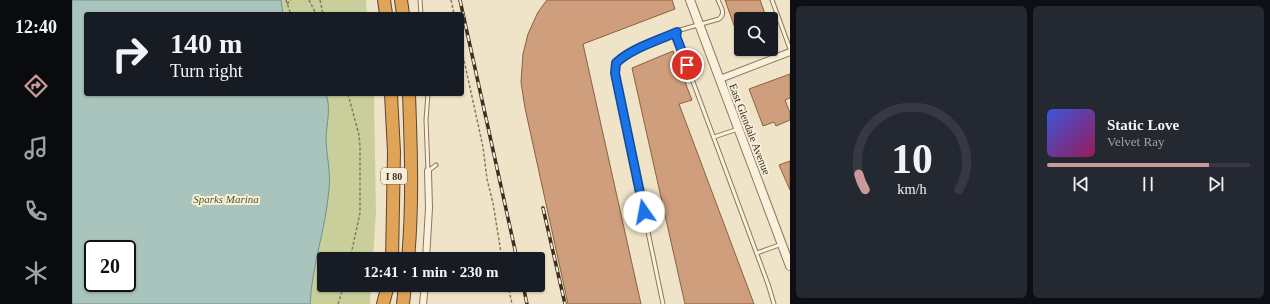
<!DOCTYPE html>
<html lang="en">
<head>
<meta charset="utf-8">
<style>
  body { margin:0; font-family:Georgia,serif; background:#242831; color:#f1f3f6; height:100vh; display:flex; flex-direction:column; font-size:15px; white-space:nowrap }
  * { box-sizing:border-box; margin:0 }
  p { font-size:13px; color:#9ea1a6 }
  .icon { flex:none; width:22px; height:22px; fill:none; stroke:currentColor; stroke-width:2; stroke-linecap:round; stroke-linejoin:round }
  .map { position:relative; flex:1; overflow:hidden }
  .side { display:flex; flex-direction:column; gap:6px; padding:6px; background:#0d0f14; width:480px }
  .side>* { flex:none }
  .top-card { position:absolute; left:12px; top:12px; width:380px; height:84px; border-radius:4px; box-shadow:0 1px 3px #0004; background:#171b24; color:#f1f3f6; overflow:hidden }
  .fabs { position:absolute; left:662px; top:12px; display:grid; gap:8px }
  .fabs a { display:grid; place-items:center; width:44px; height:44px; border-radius:4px; background:#171b24; box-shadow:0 1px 3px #0004; font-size:20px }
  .speed { position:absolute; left:12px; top:240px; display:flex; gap:8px; font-size:20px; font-weight:700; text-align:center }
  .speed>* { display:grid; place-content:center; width:52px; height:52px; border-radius:50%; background:#171b24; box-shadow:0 1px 3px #0004; line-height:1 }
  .speed .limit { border:2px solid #111; border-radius:6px; background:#fff; color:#111 }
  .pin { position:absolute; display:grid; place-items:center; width:34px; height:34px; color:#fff; margin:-17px; border:2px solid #fff; border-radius:50%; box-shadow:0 1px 4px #0007 }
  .me { position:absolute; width:44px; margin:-22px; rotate:348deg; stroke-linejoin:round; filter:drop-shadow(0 0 3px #0008) }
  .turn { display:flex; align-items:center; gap:14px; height:84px; padding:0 20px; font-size:18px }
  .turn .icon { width:52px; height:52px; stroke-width:2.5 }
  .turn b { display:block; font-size:28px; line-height:34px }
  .side .tile { flex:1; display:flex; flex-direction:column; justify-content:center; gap:6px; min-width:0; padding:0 14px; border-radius:6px; background:#242831 }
  .side .dial { align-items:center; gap:0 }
  .dial svg { height:104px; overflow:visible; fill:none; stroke:#363941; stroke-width:7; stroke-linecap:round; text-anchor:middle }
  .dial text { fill:#f1f3f6; stroke:none }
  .song { display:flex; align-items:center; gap:12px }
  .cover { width:48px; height:48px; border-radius:6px; background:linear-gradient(135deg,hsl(230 70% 55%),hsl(330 70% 35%)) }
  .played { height:4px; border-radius:2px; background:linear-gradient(90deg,#cc999b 80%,#363941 80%) }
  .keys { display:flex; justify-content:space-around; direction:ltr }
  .side .tiles { flex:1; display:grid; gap:6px; grid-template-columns:repeat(2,1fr) }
  .trip { position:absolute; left:245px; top:252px; width:228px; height:40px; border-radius:4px; background:#171b24; box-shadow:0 1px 3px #0004; font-weight:700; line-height:40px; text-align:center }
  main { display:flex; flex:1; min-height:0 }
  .menu { display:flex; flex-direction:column; width:72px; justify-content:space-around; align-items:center; background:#090b0e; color:#9ea1a6 }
  .menu .icon { width:28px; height:28px }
  .menu .selected { color:#cc999b }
  .menu b { font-size:18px; color:#f1f3f6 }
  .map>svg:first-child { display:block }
  .green { fill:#c9cf9b; fill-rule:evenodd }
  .water { fill:#a9c4bc; stroke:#6f938a; fill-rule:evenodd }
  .building { fill:#cf9f7d; stroke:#8d5f41 }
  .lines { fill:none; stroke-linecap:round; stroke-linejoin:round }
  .service-casing { stroke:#8d765c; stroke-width:5 }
  .minor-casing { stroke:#8d765c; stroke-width:8 }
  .tertiary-casing { stroke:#8d765c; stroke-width:10 }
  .motorway-casing { stroke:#5b4430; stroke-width:14 }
  .path { stroke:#8d765c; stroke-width:1.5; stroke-dasharray:3 2; stroke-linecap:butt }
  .service { stroke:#faf1dc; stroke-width:3 }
  .minor { stroke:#faf1dc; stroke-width:6 }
  .tertiary { stroke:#faf1dc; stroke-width:8 }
  .motorway { stroke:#e0a458; stroke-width:12 }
  .rail-casing { stroke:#3d2e20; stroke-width:3.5 }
  .rail { stroke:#f7eed8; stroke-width:2; stroke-dasharray:6; stroke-linecap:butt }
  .route-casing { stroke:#114b97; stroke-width:10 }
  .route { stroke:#1a73e8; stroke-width:7 }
  .labels { text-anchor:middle; stroke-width:4; stroke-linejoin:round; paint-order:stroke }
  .shield { fill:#f7eed8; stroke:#756857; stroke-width:1 }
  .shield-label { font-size:10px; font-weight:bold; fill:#3d2e20 }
  .street-label { font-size:11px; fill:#3d2e20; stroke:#f7eed8 }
  .park-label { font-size:11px; font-style:italic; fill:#4d5a26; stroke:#f7eed8 }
</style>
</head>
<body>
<main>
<nav class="menu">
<b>12:40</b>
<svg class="icon selected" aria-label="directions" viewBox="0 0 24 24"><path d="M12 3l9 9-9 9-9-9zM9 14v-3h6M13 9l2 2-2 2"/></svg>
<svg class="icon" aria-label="music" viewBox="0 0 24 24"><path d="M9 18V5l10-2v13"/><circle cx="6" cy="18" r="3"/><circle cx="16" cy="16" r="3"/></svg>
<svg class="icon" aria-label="phone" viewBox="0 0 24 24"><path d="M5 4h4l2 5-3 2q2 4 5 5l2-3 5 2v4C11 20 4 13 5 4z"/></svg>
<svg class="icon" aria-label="climate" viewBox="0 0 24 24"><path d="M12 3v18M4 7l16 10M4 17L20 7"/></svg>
</nav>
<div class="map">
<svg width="718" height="304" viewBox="0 0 718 304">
  <rect width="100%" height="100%" fill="#f0e4c8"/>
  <path class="green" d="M 0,0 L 294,0 L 295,14 L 14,14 L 14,94 L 302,94 L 304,213 L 301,259 L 252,259 L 252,285 L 299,285 L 298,304 L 0,304 ZM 21,249 L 55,249 L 55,283 L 21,283 Z"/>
  <path class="water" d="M 0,0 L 209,0 L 211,14 L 14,14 L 14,94 L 254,94 C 259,108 255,122 254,137 C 254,154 259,172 257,189 C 254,228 240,265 238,304 L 0,304 ZM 21,249 L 55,249 L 55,283 L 21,283 Z"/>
  <g class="building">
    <polygon points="475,0 600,0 603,9 511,44 569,304 496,304 453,108 449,82 451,54 456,34 466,12"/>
    <polygon points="653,0 688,0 695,19 669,19 668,42"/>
    <polygon points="601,51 620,100 607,104 682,304 613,304 560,68"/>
    <polygon points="718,74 718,98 713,100 718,113 718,120 704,126 702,122 691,126 677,89"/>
    <polygon points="718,161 718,190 707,165"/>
  </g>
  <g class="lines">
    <g class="service-casing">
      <g id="service">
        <polyline points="348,0 349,14"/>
        <path d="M 646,0 C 649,7 654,14 647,19 L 608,30 L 605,32 L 604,36 L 696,284 L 702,304"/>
        <polyline points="700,0 718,49"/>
        <polyline points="642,137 666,129"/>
        <polyline points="356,171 354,120 356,94"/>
        <polyline points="356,171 364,165"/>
        <polyline points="685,253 710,244"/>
        <polyline points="591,304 543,73 544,63 551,57 604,32"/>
      </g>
    </g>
    <g class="minor-casing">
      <g id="minor">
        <polyline points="648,79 718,52"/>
        <polyline points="354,259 357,208 356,171"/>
        <polyline points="351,304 353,285"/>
      </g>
    </g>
    <g class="tertiary-casing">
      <polyline id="tertiary" points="618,0 718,266"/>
    </g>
    <g class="motorway-casing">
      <g id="motorway">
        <polyline points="312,0 314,14"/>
        <polyline points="329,0 331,14"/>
        <polyline points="319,94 322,152 320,259"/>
        <path d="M 336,259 C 341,204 339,149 337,94"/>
        <polyline points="311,304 316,285"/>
        <polyline points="331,304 333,285"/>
      </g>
    </g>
    <g class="path">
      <polyline points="214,0 218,12 216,14"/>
      <polyline points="237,0 244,14"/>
      <polyline points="248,0 251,14"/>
      <polyline points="379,0 382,14"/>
      <polyline points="215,4 219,0"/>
      <polyline points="390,51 411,147 415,179 421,203 430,259"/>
      <polyline points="276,94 287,135 288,146 288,213 278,259"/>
      <polyline points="436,285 440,304"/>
      <polyline points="266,304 272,285"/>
    </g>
    <use href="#service" class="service"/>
    <use href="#minor" class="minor"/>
    <use href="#tertiary" class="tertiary"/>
    <use href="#motorway" class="motorway"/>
    <g class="rail-casing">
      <g id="rail">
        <polyline points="388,0 445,259"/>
        <polyline points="471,208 493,304"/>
        <polyline points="451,285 455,304"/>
      </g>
    </g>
    <use href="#rail" class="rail"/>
  </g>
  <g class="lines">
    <g class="route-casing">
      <path id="route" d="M 572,212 L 543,73 L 544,63 C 560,48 585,41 605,32 L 604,36 L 615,65"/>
    </g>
    <use href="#route" class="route"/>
  </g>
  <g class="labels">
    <rect class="shield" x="309" y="168" width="26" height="16" rx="3"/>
    <g class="shield-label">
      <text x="322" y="180">I 80</text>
    </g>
    <g class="street-label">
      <text transform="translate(678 129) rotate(69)" y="4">East Glendale Avenue</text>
    </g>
    <g class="park-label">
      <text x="154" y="203">Sparks Marina</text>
    </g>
  </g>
</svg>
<div class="fabs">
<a><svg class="icon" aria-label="search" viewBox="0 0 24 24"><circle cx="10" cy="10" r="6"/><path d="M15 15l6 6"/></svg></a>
</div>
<div class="speed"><div class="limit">20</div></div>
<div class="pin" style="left:615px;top:65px;background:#d93025"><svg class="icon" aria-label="arrive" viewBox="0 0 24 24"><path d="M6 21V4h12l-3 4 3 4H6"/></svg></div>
<svg class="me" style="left:572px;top:212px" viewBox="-20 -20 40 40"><circle r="19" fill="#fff"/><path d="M0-13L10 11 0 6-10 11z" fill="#1a73e8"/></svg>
<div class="trip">12:41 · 1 min · 230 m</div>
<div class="top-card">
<div class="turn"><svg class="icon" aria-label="right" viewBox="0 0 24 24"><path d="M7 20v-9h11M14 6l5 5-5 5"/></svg><div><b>140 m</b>Turn right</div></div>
</div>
</div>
<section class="side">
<div class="tiles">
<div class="tile dial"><svg viewBox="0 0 100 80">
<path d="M14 69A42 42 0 1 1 86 69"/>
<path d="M14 69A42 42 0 0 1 9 57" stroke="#cc999b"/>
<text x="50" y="56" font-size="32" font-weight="700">10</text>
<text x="50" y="72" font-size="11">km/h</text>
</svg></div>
<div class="tile">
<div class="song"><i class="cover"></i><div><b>Static Love</b><p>Velvet Ray</p></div></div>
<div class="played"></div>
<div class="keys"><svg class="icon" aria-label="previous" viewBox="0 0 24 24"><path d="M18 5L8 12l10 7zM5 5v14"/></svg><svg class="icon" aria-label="pause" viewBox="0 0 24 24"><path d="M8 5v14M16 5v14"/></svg><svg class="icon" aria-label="next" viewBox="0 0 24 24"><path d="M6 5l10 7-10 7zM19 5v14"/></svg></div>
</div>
</div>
</section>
</main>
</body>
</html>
